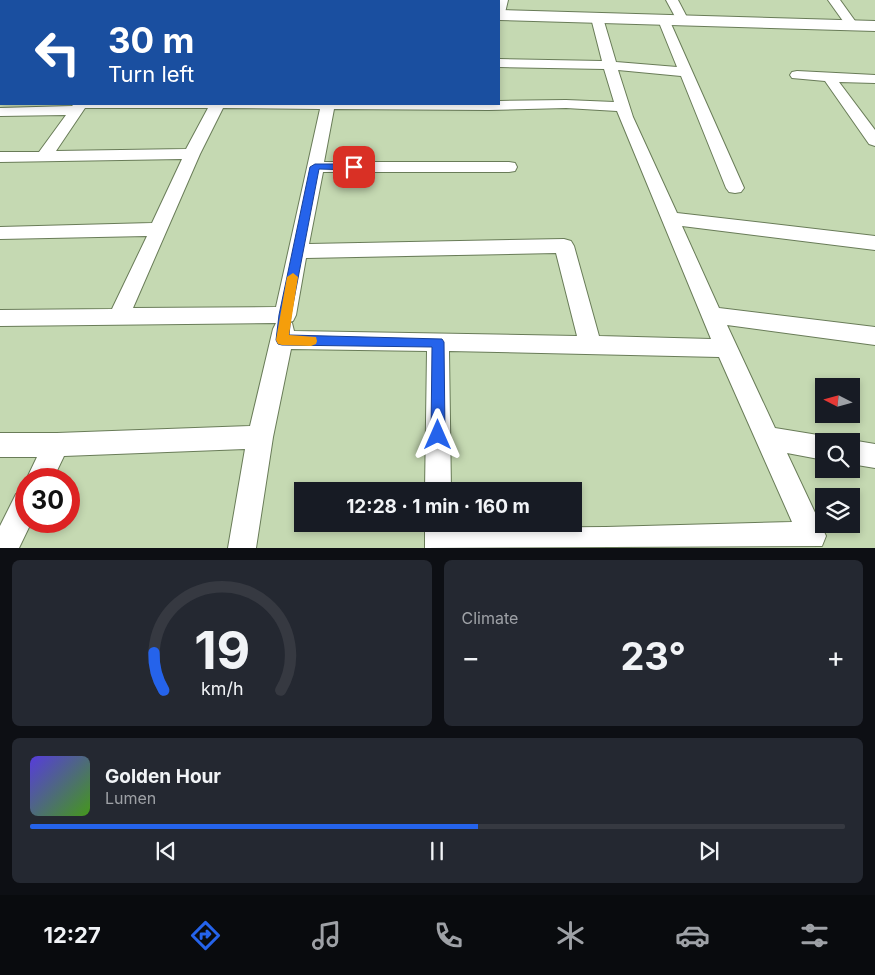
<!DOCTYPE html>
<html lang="en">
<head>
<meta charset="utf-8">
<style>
  body { margin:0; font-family:Inter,sans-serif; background:#242831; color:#f1f3f6; height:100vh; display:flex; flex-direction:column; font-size:19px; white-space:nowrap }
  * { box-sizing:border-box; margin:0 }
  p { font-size:16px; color:#9ea1a6 }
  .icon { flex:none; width:28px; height:28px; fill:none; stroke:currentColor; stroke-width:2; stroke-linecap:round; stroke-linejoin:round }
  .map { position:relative; height:548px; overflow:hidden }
  .side { display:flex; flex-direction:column; gap:12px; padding:12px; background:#0d0f14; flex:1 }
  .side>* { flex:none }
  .hud { position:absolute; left:0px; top:0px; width:500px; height:105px; box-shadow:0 2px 8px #0003; background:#1a4fa0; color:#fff; overflow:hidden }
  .needle { width:32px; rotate:276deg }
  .controls { position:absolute; left:815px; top:378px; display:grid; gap:10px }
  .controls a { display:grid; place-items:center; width:45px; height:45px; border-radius:0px; background:#171b24; box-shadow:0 2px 8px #0003; font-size:25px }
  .speed { position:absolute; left:15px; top:468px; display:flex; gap:10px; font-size:25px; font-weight:700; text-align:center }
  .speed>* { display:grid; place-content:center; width:65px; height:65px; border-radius:50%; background:#171b24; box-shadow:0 2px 8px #0003; line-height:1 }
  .speed .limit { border:8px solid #d22; background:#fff; color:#111 }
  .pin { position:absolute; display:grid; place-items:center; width:42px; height:42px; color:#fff; margin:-21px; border-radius:10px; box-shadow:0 2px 8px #0006 }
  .me { position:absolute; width:55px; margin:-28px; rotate:0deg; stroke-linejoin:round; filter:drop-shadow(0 0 4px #0008) }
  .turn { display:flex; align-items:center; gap:18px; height:105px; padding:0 25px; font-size:22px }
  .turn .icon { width:65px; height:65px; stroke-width:2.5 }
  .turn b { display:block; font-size:35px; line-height:42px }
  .big { font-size:38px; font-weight:700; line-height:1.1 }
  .side .card { flex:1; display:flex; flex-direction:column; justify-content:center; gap:8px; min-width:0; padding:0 18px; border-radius:8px; background:#242831 }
  .side .dial { align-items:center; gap:0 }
  .dial svg { height:130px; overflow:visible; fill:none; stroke:#363941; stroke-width:7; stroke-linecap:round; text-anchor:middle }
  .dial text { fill:#f1f3f6; stroke:none }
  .song { display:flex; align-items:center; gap:15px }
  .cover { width:60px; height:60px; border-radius:8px; background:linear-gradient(135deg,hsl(250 70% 55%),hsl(100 70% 35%)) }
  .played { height:5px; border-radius:2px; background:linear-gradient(90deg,#2563eb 55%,#363941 55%) }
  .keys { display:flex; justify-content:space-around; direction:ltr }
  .heat { display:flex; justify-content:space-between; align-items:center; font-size:28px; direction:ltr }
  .side .tiles { flex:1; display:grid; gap:12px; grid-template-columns:1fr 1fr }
  .card:last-child { grid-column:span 2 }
  .trip { position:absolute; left:294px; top:482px; width:288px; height:50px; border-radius:0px; background:#171b24; box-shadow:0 2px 8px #0003; font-weight:700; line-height:50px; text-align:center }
  .tabs { display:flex; height:80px; justify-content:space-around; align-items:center; background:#090b0e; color:#9ea1a6 }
  .tabs .icon { width:35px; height:35px }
  .tabs .active { color:#2563eb }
  .tabs b { font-size:22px; color:#f1f3f6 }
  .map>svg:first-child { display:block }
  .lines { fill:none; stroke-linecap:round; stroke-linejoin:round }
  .minor-casing { stroke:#697c58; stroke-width:2 }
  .secondary-casing { stroke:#697c58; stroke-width:2 }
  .minor { fill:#fff; fill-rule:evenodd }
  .secondary { fill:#fff; fill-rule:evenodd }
  .route { fill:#2563eb; stroke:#184099 }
  .slow { fill:#f59e0b }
</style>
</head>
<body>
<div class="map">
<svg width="875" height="548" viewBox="0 0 875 548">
  <rect width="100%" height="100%" fill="#c5d9b2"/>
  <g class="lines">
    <g class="minor-casing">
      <g id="minor">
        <polygon points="341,0 353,0 353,1 342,1"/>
        <polygon points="496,0 508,0 504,17 499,18 499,1"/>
        <polygon points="666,0 678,0 689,21 687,24 679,24"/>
        <polygon points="828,0 840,0 858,25 856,28 848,28"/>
        <path d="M 597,14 L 603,18 L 616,62 L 677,67 L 658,20 L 664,16 L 668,17 L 744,188 L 741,192 L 735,193 L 729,192 L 726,188 L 681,76 L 618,70 L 633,117 L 677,213 L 875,236 L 875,250 L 682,226 L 719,308 L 875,327 L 875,345 L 727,325 L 775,428 L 824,436 L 834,441 L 824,441 L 824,460 L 787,453 L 826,536 L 822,546 L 425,548 L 425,524 L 453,524 L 453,528 L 606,527 L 792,522 L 719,357 L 449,351 L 451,491 L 425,491 L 427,351 L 291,349 L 273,437 L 256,548 L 228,548 L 245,449 L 64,456 L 53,479 L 26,480 L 37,457 L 0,457 L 0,433 L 57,433 L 250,426 L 273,329 L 276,323 L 0,326 L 0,310 L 112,309 L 147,236 L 0,239 L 0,227 L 152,223 L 182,159 L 0,162 L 0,152 L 39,152 L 66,115 L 0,116 L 0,108 L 72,106 L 74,104 L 499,104 L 499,101 L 566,100 L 614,102 L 604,69 L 499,67 L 499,59 L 602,61 L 591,18 ZM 85,108 L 208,108 L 186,149 L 56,151 ZM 223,108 L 320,109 L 276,307 L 133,308 L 200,154 ZM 566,108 L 617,111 L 711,339 L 599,336 L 574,246 L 571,241 L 564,239 L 309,244 L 323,172 L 509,172 L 515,171 L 517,167 L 515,163 L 509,162 L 324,162 L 334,109 L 489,110 ZM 556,253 L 577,336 L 294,331 L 292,323 L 289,322 L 293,321 L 296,315 L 306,258 Z"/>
        <polygon points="797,71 875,75 875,83 839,82 875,130 875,146 869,144 825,81 792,78 790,75 792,72"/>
        <polygon points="851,440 875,444 875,468 851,464 851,441 848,441"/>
        <polygon points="26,491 26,521 32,521 19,548 0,548 0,526 16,494"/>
      </g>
    </g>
    <g class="secondary-casing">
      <g id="secondary">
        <polygon points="1,2 1,12 0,13 0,3"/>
        <polygon points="499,10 875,21 875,31 499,20"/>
      </g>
    </g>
    <use href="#minor" class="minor"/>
    <use href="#secondary" class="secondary"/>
  </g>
  <polygon class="route" points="315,164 354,164 358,167 354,170 319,169 291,315 289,335 442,339 444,342 445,435 443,440 438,442 433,440 431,435 432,347 282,345 278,344 276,340 279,315 310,167"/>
  <polygon class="slow" points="293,273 298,277 289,335 316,337 317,341 316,344 311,346 282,345 278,344 276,340 287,277"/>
</svg>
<div class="controls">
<a><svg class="needle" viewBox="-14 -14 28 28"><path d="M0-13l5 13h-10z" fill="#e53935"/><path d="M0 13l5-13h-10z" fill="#9ea1a6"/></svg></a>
<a><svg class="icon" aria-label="search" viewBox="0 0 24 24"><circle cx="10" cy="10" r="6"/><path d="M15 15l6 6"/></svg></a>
<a><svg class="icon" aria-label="layers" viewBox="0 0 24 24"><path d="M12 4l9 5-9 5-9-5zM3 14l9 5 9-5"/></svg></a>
</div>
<div class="speed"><div class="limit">30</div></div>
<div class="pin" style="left:354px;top:167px;background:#d93025"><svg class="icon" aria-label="arrive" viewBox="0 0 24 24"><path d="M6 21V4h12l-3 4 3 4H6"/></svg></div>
<svg class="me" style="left:438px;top:435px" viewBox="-20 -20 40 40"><path d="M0-17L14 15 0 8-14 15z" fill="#2563eb" stroke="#fff" stroke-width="4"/></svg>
<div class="trip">12:28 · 1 min · 160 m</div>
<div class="hud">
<div class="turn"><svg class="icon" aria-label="left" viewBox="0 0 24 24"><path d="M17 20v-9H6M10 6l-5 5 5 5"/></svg><div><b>30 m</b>Turn left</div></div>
</div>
</div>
<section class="side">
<div class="tiles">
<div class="card dial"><svg viewBox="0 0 100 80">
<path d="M14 69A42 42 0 1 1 86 69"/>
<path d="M14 69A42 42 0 0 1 8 46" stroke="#2563eb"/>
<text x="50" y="56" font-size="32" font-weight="700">19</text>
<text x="50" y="72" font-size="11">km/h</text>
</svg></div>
<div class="card"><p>Climate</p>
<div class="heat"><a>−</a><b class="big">23°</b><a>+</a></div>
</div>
<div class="card">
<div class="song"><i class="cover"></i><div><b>Golden Hour</b><p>Lumen</p></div></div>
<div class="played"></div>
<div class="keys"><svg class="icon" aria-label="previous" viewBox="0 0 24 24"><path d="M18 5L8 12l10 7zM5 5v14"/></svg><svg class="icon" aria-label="pause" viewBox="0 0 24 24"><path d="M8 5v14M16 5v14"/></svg><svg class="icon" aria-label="next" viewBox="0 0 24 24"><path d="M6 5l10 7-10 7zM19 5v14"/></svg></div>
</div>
</div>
</section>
<nav class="tabs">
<b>12:27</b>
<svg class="icon active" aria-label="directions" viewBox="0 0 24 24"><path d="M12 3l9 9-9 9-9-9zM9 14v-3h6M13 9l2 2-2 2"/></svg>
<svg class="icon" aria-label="music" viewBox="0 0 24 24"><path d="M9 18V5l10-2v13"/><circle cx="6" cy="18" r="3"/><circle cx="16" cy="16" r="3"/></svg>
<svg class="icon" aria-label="phone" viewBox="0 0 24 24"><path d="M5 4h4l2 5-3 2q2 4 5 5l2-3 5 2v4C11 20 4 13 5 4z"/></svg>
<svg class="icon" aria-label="climate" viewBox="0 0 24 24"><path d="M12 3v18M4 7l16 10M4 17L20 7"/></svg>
<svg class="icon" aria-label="car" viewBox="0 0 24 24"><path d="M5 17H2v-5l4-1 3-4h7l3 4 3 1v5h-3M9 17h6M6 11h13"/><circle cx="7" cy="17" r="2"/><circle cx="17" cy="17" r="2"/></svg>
<svg class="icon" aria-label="filters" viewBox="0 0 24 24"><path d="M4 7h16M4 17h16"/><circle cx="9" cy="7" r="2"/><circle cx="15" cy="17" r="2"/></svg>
</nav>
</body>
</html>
